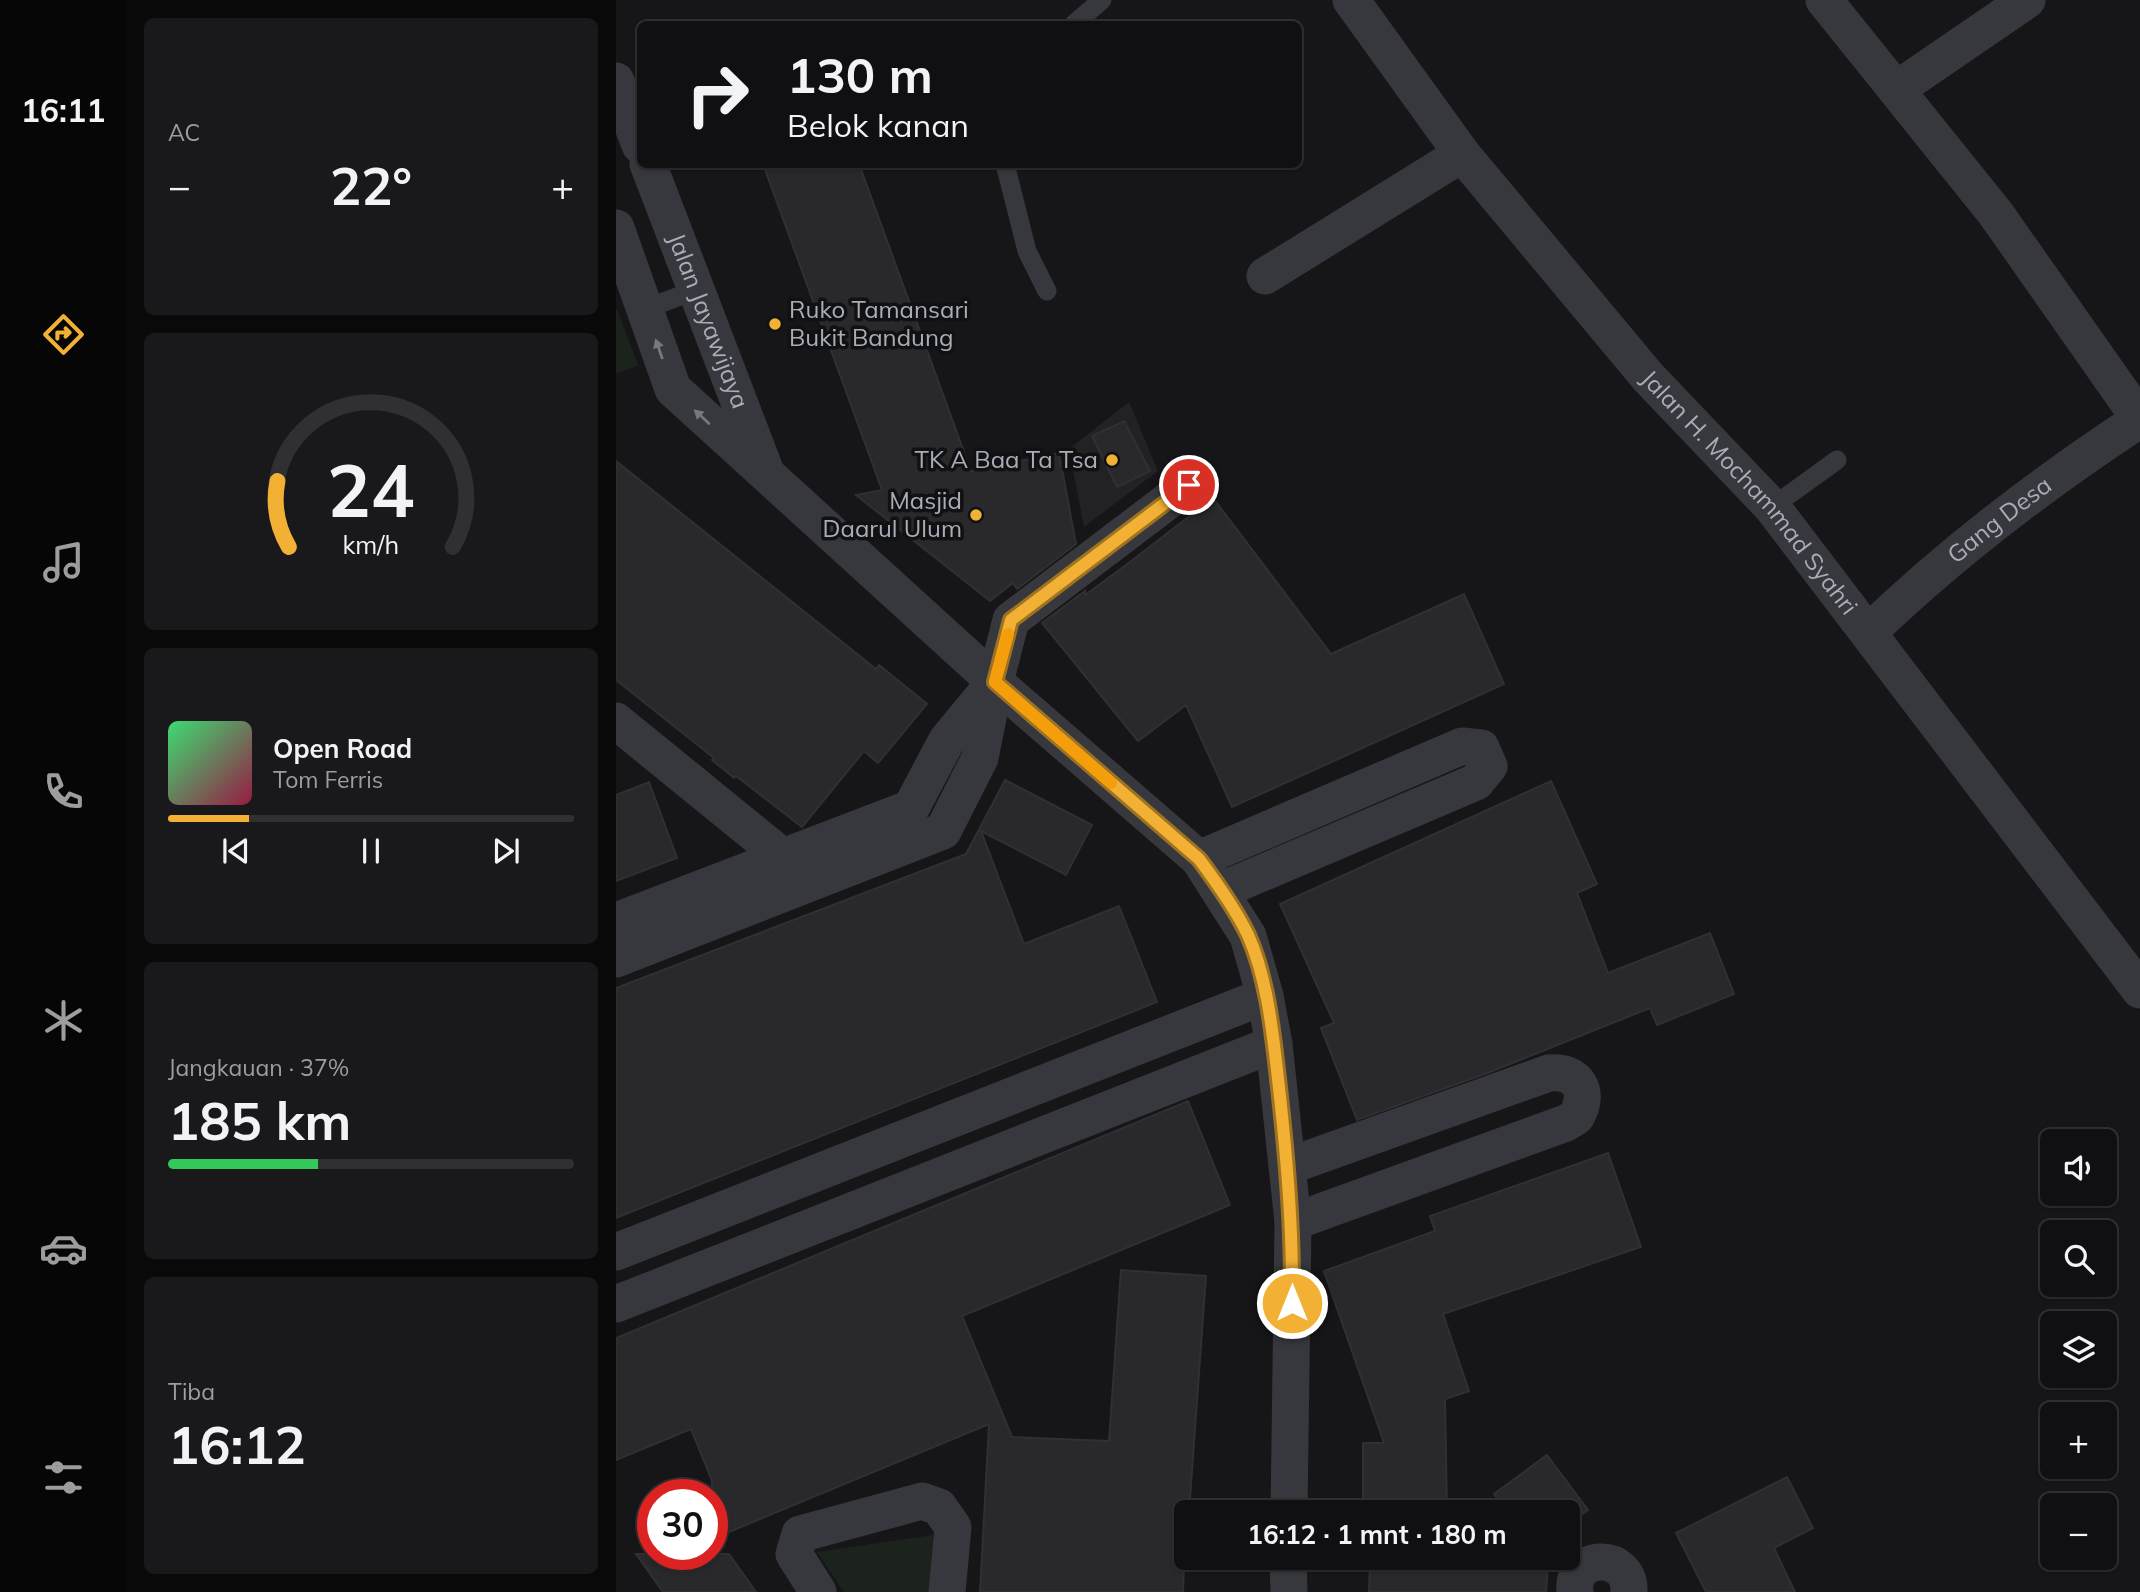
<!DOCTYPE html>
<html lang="id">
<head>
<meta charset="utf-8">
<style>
  body { margin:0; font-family:Mulish,sans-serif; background:#19191b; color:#f1f3f6; height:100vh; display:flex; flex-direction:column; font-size:26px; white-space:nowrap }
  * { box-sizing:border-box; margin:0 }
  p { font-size:23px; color:#9c9d9f }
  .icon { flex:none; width:38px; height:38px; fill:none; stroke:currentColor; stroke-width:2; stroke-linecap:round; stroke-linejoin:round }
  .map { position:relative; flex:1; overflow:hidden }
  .panel { display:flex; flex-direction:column; gap:18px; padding:18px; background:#09090a; width:490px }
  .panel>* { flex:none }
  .hud { position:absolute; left:21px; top:21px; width:665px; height:147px; border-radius:10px; box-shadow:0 2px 5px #0004,0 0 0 2px #303032; background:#101012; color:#f1f3f6; overflow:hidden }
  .tools { position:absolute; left:1424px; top:1129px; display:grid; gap:14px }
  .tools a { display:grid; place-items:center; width:77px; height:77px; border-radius:10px; background:#101012; box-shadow:0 2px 5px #0004,0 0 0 2px #303032; font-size:35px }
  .speed { position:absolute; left:21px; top:1479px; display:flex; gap:14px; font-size:35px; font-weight:700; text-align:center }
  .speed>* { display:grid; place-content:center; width:91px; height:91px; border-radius:50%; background:#101012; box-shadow:0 2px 5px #0004,0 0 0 2px #303032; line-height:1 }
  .speed .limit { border:10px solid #d22; background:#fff; color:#111 }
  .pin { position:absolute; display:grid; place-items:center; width:60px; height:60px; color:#fff; margin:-30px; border:4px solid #fff; border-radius:50%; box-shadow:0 2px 7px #0007 }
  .me { position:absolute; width:77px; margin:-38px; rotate:0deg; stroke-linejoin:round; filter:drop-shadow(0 0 5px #0008) }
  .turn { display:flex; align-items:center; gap:24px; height:147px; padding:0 35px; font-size:32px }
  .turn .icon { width:91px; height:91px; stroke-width:2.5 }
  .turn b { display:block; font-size:49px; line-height:60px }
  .big { font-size:52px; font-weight:700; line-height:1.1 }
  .panel .widget { flex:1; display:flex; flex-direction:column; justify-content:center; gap:10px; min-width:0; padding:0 24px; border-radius:10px; background:#19191b }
  .panel .dial { align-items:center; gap:0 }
  .dial svg { height:182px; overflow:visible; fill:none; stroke:#303032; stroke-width:7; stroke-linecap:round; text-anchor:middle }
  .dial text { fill:#f1f3f6; stroke:none }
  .song { display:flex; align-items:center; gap:21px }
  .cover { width:84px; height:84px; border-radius:10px; background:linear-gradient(135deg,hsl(140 70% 55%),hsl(340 70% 35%)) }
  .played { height:7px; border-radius:4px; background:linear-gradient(90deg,#f2b134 20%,#303032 20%) }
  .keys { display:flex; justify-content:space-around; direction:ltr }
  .heat { display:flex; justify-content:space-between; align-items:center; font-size:38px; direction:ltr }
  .charge { height:10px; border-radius:5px; background:linear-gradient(90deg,#34c759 37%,#303032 0) }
  .trip { position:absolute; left:558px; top:1500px; width:406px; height:70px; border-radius:10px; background:#101012; box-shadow:0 2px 5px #0004,0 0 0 2px #303032; font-weight:700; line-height:70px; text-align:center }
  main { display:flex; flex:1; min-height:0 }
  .tab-bar { display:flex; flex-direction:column; width:126px; justify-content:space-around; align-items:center; background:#060607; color:#9c9d9f }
  .tab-bar .icon { width:49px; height:49px }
  .tab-bar .current { color:#f2b134 }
  .tab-bar b { font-size:32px; color:#f1f3f6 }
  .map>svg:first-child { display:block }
  .built { fill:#222225 }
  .green { fill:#1c231d }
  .building { fill:#29292c; stroke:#303034; stroke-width:2 }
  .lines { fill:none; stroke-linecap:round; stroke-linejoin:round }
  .lane { stroke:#37383d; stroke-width:19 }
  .street { stroke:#37383d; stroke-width:37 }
  .oneway { fill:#757881 }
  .route-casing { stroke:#9d7322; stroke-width:18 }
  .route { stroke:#f2b134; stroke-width:12 }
  .slow { stroke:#f59e0b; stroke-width:12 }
  .poi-dot { fill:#f2b134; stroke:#111113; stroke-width:2.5 }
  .labels { text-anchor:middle; stroke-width:7; stroke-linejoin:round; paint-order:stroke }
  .poi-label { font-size:24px; fill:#a8adb8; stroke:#111113; text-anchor:end }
  .street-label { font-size:24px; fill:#a8adb8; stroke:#111113 }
</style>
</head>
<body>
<main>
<nav class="tab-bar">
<b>16:11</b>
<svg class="icon current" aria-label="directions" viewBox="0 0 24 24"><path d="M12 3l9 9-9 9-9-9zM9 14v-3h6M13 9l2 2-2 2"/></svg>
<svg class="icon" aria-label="music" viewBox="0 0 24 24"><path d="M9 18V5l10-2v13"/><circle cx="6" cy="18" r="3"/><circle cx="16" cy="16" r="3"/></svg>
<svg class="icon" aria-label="phone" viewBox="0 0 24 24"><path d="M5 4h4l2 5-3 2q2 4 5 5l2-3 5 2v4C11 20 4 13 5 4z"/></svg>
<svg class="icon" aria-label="climate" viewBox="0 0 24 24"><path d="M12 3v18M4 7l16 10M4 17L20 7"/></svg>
<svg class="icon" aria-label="car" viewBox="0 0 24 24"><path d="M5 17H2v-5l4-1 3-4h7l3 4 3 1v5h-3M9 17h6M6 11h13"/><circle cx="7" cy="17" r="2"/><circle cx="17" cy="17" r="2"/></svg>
<svg class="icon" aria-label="filters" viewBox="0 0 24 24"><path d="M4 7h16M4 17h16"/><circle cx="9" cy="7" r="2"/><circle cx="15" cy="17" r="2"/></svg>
</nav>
<section class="panel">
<div class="widget"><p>AC</p>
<div class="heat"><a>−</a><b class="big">22°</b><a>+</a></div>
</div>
<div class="widget dial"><svg viewBox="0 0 100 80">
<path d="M14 69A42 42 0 1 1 86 69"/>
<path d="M14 69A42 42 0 0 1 9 40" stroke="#f2b134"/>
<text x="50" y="56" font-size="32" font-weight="700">24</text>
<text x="50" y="72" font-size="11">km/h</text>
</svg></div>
<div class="widget">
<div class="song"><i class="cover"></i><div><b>Open Road</b><p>Tom Ferris</p></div></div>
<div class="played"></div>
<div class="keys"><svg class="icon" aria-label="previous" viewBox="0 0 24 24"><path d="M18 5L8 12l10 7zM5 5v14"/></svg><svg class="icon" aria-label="pause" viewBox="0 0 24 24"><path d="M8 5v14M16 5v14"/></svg><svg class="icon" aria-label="next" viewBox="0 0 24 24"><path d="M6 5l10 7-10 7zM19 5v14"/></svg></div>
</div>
<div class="widget"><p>Jangkauan · 37%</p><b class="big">185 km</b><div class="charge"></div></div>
<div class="widget"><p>Tiba</p><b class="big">16:12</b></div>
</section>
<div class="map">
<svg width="1524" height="1592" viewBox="0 0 1524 1592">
  <rect width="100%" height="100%" fill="#161618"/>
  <polygon class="built" points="513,402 542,471 468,527 453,449"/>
  <g class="green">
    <polygon points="0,307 22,365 0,374"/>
    <polygon points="317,1535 313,1592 228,1592 201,1552"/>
  </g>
  <g class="building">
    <polygon points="147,164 243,164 355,471 443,453 460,544 401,589 397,583 374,601 240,495 266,490"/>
    <polygon points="508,421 534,471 501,487 476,436"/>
    <polygon points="0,461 260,669 263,665 311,704 262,763 248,751 186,827 120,776 118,778 96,760 98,758 0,680"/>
    <polygon points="597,498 715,654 848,594 888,684 616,807 570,705 522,741 426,623 469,591 469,595 510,565"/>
    <polygon points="389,780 476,825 450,875 365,831 408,944 503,906 541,1002 0,1218 0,988 350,854"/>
    <polygon points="935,781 981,884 961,893 992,973 1094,933 1118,994 1041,1025 1034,1008 874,1072 741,1120 705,1028 718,1023 664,904"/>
    <polygon points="33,782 61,858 0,881 0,795"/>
    <polygon points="572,1101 614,1205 346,1316 396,1437 493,1441 505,1270 590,1276 573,1512 570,1512 567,1592 364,1592 373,1424 96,1539 96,1481 75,1429 0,1460 0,1338"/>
    <polygon points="992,1153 1025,1247 827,1314 853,1391 829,1399 831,1512 747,1512 747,1443 768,1443 708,1271 819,1231 814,1216"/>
    <polygon points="931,1455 972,1510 952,1524 952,1512 891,1512 878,1494"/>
    <polygon points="1171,1477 1197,1528 1158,1548 1179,1592 1090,1592 1060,1533"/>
    <polygon points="20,1554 113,1554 140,1592 47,1592"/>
    <polygon points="754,1558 869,1558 932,1563 930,1592 753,1592"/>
  </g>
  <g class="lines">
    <g class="lane">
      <polyline points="458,24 486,0"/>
      <polyline points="389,164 411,251 431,291"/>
      <polyline points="29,309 80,290"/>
      <polyline points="1156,507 1221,460"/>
    </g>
    <g class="street">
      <path id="s1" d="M 735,0 L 846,154 L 1032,377 L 1156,507 L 1524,990"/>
      <polyline points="1208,0 1380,214 1524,419"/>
      <polyline points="0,81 24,145"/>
      <polyline points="1281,89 1411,0"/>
      <path id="s2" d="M 32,164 L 148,467"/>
      <polyline points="0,228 57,389 379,682 583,859 632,936 649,996 658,1044 677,1222 673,1512"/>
      <polyline points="649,276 846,154"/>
      <path id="s3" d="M 1253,632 C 1336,552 1427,483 1523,420"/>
      <polyline points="379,682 395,620 573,485"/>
      <polyline points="0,721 183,870"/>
      <polyline points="583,859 846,746 865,748 873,766 860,782 606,890"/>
      <polyline points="0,921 295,808 331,740 379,682 364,758 327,831 0,959"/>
      <path d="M 673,1166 L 933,1073 C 962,1070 975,1092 960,1117 L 950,1123 L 677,1222"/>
      <polyline points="0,1252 649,996"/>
      <polyline points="0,1304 658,1044"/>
      <polyline points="672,1558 673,1592"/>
      <polyline points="202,1592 178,1554 184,1534 306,1501 323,1507 337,1527 331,1592"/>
      <path d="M 959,1592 C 954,1553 1015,1551 1013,1592"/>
    </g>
  </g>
  <defs><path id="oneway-solid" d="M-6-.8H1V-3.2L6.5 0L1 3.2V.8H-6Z" transform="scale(1.75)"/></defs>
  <g class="oneway">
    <use href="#oneway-solid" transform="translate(43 349) rotate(-109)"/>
    <use href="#oneway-solid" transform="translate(86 417) rotate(-137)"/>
  </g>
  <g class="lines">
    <g class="route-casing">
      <path id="route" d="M 573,485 L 395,620 L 379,682 L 583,859 C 601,883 619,908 632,935 C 650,975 656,1026 661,1070 C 670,1148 677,1224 676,1303"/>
    </g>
    <use href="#route" class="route"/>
    <polyline class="slow" points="392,634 379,682 495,783"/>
  </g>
  <g class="poi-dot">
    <circle cx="159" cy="324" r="7"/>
    <circle cx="496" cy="460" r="7"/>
    <circle cx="360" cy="515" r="7"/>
  </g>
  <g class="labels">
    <g class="poi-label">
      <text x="173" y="318" text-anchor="start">Ruko Tamansari<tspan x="173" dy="28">Bukit Bandung</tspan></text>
      <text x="482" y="468">TK A Baa Ta Tsa</text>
      <text x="346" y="509">Masjid<tspan x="346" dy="28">Daarul Ulum</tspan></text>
    </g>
    <g class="street-label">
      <text dy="8" stroke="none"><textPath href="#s2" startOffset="168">Jalan Jayawijaya</textPath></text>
      <text dy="8" stroke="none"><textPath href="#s1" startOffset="634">Jalan H. Mochammad Syahri</textPath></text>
      <text dy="8" stroke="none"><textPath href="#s3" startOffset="172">Gang Desa</textPath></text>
    </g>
  </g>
</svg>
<div class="tools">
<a><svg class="icon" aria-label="sound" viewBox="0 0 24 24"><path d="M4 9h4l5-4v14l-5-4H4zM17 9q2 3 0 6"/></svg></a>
<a><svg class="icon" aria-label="search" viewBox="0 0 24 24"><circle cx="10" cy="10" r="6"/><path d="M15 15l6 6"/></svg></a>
<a><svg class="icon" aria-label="layers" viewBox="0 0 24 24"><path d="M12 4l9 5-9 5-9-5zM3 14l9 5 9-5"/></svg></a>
<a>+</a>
<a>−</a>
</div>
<div class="speed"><div class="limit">30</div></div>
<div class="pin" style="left:573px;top:485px;background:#d93025"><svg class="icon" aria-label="arrive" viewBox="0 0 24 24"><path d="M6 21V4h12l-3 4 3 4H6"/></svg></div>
<svg class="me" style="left:676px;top:1303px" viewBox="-20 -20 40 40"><circle r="17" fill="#f2b134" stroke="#fff" stroke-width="3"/><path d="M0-11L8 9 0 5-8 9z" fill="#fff"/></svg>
<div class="trip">16:12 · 1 mnt · 180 m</div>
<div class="hud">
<div class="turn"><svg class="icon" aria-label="right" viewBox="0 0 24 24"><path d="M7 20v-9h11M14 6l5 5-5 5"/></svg><div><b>130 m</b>Belok kanan</div></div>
</div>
</div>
</main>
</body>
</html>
